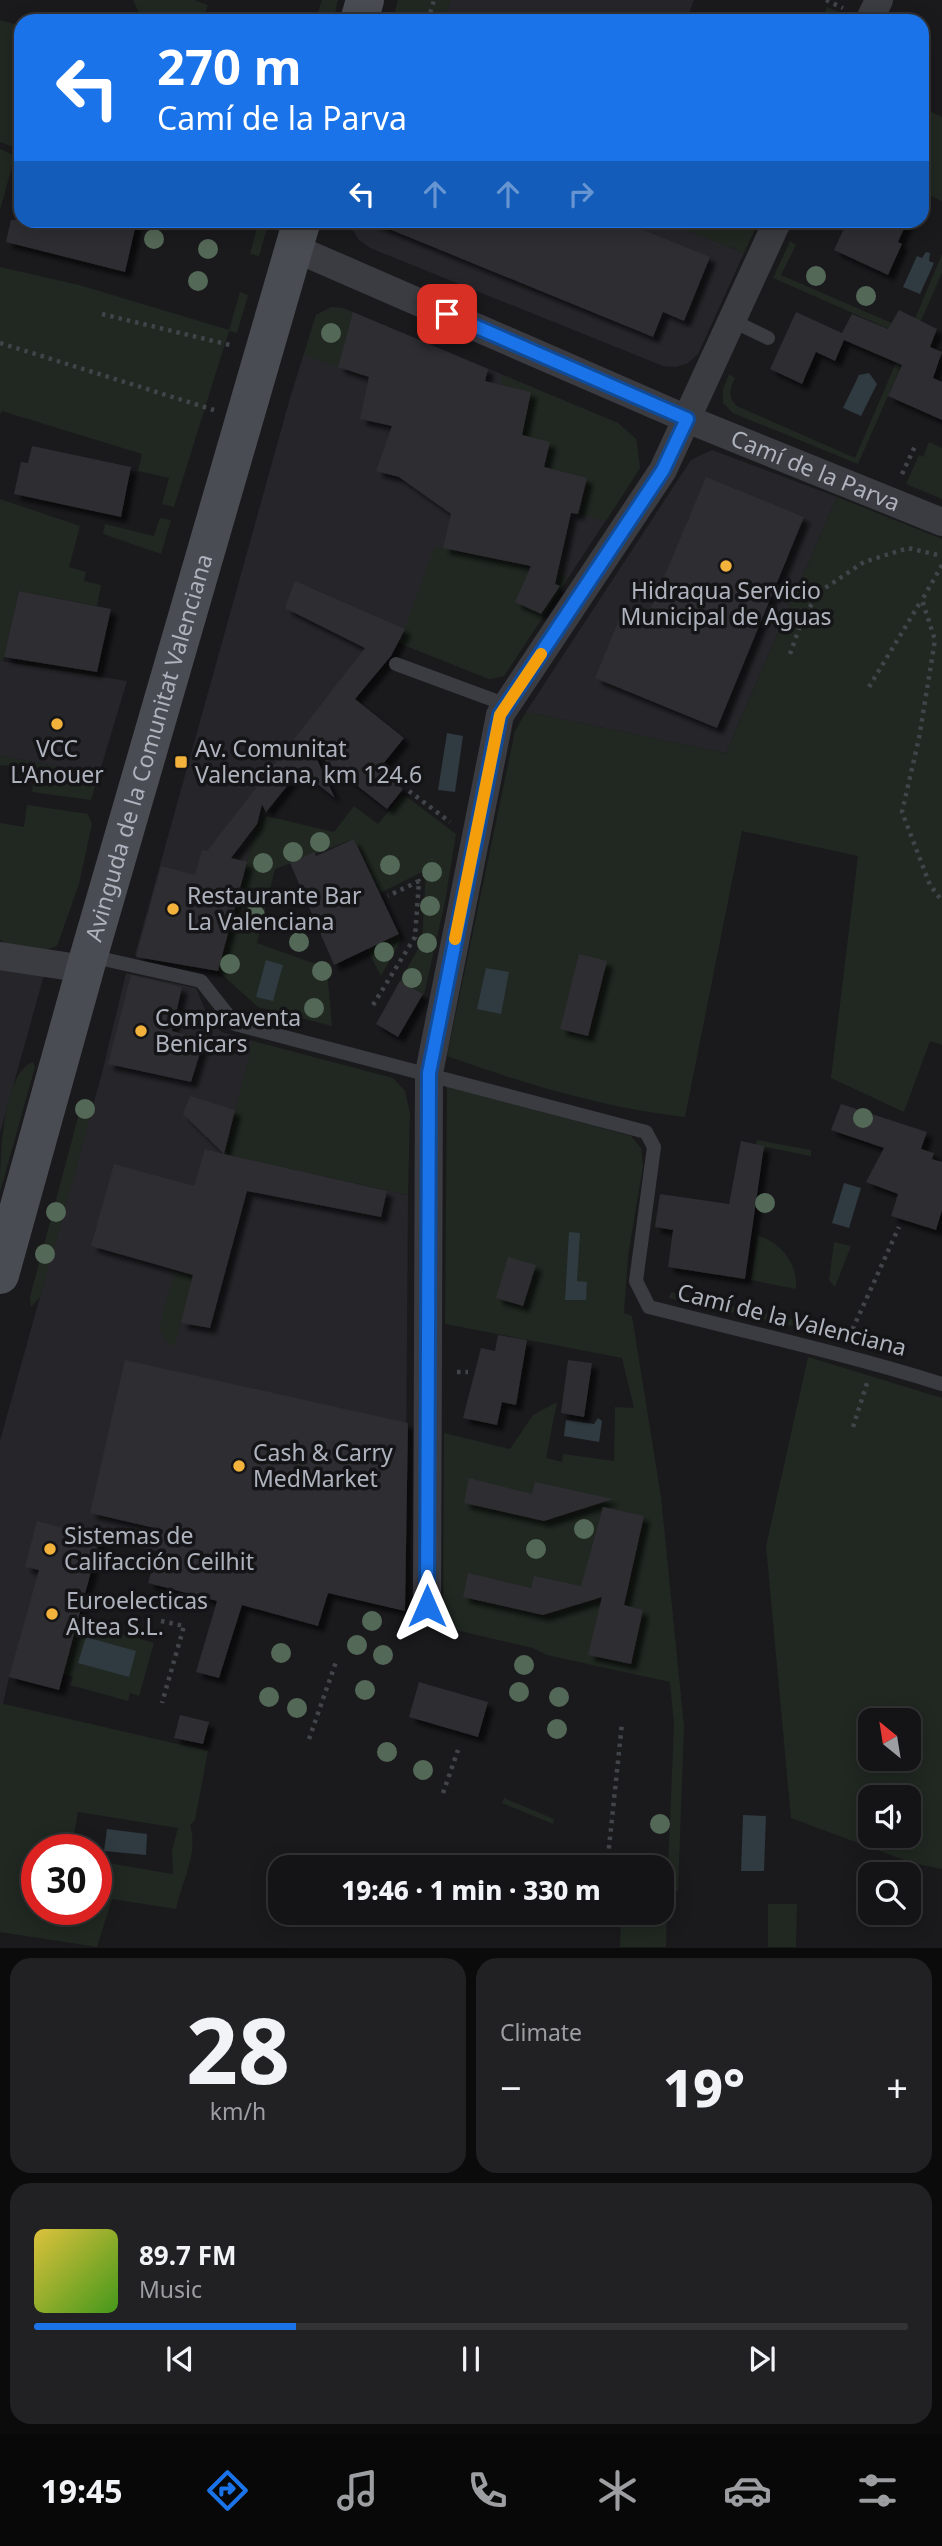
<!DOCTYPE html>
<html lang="en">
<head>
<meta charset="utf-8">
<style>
  body { margin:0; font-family:"Noto Sans",sans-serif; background:#212123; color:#f1f3f6; height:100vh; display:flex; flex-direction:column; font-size:26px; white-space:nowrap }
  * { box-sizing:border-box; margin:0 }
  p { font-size:23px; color:#9d9ea1 }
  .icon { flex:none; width:38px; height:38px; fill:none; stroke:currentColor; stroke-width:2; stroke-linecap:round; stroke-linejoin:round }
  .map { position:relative; height:1948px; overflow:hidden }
  .side { display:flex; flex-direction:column; gap:10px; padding:10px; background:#0b0b0c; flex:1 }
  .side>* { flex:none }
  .banner { position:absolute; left:14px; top:14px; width:915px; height:214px; border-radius:21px; box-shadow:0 4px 18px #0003,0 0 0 2px #333335; background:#1a73e8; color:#fff; overflow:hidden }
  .needle { width:46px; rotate:330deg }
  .fabs { position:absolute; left:858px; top:1708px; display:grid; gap:14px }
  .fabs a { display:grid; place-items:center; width:63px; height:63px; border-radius:14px; background:#141416; box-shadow:0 4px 18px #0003,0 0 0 2px #333335; font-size:35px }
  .speed { position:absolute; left:21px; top:1834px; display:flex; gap:14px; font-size:35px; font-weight:700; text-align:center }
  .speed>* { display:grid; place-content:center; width:91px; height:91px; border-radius:50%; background:#141416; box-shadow:0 4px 18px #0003,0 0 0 2px #333335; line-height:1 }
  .speed .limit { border:10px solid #d22; background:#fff; color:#111 }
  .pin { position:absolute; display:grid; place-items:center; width:60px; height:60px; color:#fff; margin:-30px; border-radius:14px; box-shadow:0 4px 10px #0006 }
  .me { position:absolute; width:77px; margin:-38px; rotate:0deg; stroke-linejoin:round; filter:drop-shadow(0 0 5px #0008) }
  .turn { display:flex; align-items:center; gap:24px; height:147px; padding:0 28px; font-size:32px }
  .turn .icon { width:91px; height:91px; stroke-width:2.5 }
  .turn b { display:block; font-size:49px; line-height:60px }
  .lanes { display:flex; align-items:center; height:66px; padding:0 28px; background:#0003; justify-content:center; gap:35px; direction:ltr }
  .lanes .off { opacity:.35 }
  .big { font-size:52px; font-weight:800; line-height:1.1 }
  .side .card { flex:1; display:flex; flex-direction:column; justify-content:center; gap:10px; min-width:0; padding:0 24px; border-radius:21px; background:#212123 }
  .side .dial { align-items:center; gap:0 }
  .dial b { font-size:91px; line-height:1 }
  .song { display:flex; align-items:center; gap:21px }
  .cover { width:84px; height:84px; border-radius:10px; background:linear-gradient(135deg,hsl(50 70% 55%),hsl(100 70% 35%)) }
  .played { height:7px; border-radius:4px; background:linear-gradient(90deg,#1a73e8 30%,#333335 30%) }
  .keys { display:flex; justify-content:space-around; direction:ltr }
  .heat { display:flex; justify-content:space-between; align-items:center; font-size:38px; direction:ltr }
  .side .tiles { flex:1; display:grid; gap:10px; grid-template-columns:1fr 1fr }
  .card:last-child { grid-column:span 2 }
  .trip { position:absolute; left:268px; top:1855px; width:406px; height:70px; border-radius:21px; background:#141416; box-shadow:0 4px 18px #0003,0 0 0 2px #333335; font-weight:800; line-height:70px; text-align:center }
  .menu { display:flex; height:112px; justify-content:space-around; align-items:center; background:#080809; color:#9d9ea1 }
  .menu .icon { width:49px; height:49px }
  .menu .active { color:#1a73e8 }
  .menu b { font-size:32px; color:#f1f3f6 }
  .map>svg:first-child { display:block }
  .built { fill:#26262a }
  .green { fill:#202821; fill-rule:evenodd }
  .water { fill:#303a41 }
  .building { fill:#2d2d31; filter:url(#shadow) }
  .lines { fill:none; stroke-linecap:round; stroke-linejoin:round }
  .path { stroke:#414449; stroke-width:4.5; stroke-dasharray:3.5 5; stroke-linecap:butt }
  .lane { stroke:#3b3c42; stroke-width:14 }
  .street { stroke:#3b3c42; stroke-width:28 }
  .secondary { stroke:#494c52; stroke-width:38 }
  .tree { fill:#546857 }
  .route-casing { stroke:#114b97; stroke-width:18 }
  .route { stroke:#1a73e8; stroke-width:12 }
  .slow { stroke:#f59e0b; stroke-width:12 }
  .poi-dot { fill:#f3b23c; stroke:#151518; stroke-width:2.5 }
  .labels { text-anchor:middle; stroke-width:7; stroke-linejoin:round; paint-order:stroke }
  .street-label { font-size:23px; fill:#adb2bc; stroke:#151518 }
  .poi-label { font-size:23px; fill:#adb2bc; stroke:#151518; text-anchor:start }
</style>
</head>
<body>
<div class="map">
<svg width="942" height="1948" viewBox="0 0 942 1948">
  <defs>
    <filter id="shadow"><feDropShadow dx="6" dy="6" stdDeviation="2" flood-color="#0009"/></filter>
  </defs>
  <rect width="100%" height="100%" fill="#1a1a1d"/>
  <g class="built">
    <polygon points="451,0 694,0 686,21 442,21"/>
    <polygon points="348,221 664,221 744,253 698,354 688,363 676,367 663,366 370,248 358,239"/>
    <polygon points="331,307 343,308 618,423 636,439 640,468 504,676 489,679 399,643 256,828 218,971 135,955 290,398 316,315"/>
    <polygon points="712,450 837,497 726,753 526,712 691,460"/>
    <polygon points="0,661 127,681 99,774 0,756"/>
    <polygon points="0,968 44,975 0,1133"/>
    <polygon points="126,973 196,988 211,1024 222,1032 253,1041 225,1154 408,1195 405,1611 101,1538 63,1674 9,1677 3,1704 0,1703 0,1441 102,1073"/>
  </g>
  <g class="green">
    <polygon points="133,0 194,0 208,5 202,21 156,21 140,15"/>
    <polygon points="322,0 338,0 333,21 315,21"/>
    <polygon points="398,0 451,0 442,21 392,21"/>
    <polygon points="827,7 852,18 850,21 821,21"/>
    <polygon points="0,20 21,26 21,150 0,142"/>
    <polygon points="922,108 942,117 942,201 922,192"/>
    <polygon points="0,149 15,156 0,210"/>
    <polygon points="259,221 269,221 259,256 250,254"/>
    <polygon points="664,221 759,221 744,253"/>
    <path d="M 790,241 L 796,245 L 781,275 L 910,331 L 942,254 L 942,273 L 858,464 L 733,413 L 723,403 L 723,389 L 729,374 L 735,378 C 730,389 727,397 737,406 L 855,458 L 907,337 L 773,278 Z"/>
    <polygon points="0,267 79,285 229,330 240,292 248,295 237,333 229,331 174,507 162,504 169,478 138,471 142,454 2,411 0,415"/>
    <polygon points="335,307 353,312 338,367 304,355 316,315"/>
    <polygon points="502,375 618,423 636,439 640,468 606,521 578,514 587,478 544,467 522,435 531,393 500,385"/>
    <polygon points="929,442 942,448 942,499 906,484 919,455 923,457"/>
    <path d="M 837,497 L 942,539 L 942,1045 L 930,1041 L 904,1112 L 831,1078 L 858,856 L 742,831 L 685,1117 C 603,1108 525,1084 447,1056 L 515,731 L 526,712 L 726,753 Z"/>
    <polygon points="0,499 80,526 69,567 86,572 84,581 101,585 97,606 19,591 3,662 0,661"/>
    <polygon points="160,518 171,520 161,554 103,534 105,524 154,536"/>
    <polygon points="435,546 562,574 567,580 504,676 489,679 399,643"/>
    <polygon points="0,756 99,774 91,800 32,792 35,768 0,765"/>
    <polygon points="403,794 456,834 445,902 424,995 400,981 422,942 426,870 380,893 354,839 275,869 257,943 327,968 332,1026 258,1007 218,971 256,828 266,816 334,832 354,806 378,824"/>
    <polygon points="27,805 88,814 92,824 79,884 57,946 42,951 4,943 0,939 0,823 24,827"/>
    <polygon points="399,934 401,940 381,976 367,949"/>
    <polygon points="253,1041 393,1078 405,1091 410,1113 408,1195 224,1154"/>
    <path d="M 33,1062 L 35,1067 L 0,1192 C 0,1163 1,1074 33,1062 Z"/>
    <polygon points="447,1086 631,1136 641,1148 643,1166 628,1256 624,1313 632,1316 661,1497 684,1727 678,1891 667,1891 666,1947 620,1947 621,1913 662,1913 662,1889 667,1890 674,1726 670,1682 547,1655 533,1648 443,1627 444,1433 510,1449 533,1415 557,1402 546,1458 562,1462 563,1454 614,1461 615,1407 634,1408 622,1358 445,1324"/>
    <polygon points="83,1099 94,1104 40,1297 31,1307 30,1297"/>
    <polygon points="757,1140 811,1150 811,1156 765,1147 760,1166 752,1164"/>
    <path d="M 758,1236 C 782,1242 798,1265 796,1289 L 751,1280 Z"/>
    <polygon points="834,1242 851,1246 835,1287 829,1280"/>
    <polygon points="181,1249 199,1255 175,1346 167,1343 159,1328"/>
    <polygon points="671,1292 799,1321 793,1326 669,1298"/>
    <path d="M 808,1357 L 942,1398 L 942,1869 L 912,1863 L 791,1818 L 766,1546 ZM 870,1720 L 908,1720 L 908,1759 L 870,1759 ZM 870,1797 L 908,1797 L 908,1836 L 870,1836 Z"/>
    <polygon points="78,1621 154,1643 139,1696 130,1693 128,1701 70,1685 73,1677 63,1674"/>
    <path d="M 0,1703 L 208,1751 L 195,1820 L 190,1825 C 199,1853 182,1880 176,1909 L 112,1899 L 97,1947 L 0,1932 ZM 78,1812 L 178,1828 L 172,1850 L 173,1874 L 96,1861 L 96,1909 L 37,1909 L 37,1850 L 71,1850 Z"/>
    <polygon points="504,1798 554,1819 553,1824 502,1803"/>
    <polygon points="768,1904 797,1904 796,1947 768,1947"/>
  </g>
  <g class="water">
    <polygon points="926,252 930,253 929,261 934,263 920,294 903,287 917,256 922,258"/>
    <polygon points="869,373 877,384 861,416 843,408 859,375"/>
    <polygon points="447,733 463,736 455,792 438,790"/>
    <polygon points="266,960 283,965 273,1001 256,997"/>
    <polygon points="486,968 509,972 501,1014 477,1009"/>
    <polygon points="844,1183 861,1188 849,1228 832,1223"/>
    <polygon points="569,1232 580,1233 577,1281 587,1282 586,1300 565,1300"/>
    <polygon points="598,1418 602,1421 599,1442 564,1436 566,1420 594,1424"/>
    <polygon points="86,1637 136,1651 129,1677 78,1663"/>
    <polygon points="743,1815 766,1816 764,1871 741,1871"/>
    <polygon points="107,1829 147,1834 146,1855 104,1851"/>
  </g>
  <g class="building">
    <polygon points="11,220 137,220 125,272 6,242"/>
    <polygon points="367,220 619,220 710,257 684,321 663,312 653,337"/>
    <polygon points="848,220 908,220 898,242 902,244 888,275 834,250"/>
    <polygon points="899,310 937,329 930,347 942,352 933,378 942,382 942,420 888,396 902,365 844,340 835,361 816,352 802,384 770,369 796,312 842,333 852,314 888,329"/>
    <polygon points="353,312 488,369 485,381 531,392 522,435 550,442 544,467 587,478 578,514 571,513 555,584 560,586 541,614 515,602 531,566 443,548 451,514 399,477 376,471 392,426 360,419 369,377 338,367"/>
    <polygon points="32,446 131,467 121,517 14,494 21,462 28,463"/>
    <polygon points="706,477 804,517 717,728 595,678 621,615 644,625"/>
    <polygon points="295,581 405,629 391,656 355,699 404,738 379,769 403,789 387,809 313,751 335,798 300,770 266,812 262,804 257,824 231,858 247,862 218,971 136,957 161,866 195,875 202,850 207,851 365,648 285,608"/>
    <polygon points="19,591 111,609 97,672 4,657"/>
    <polygon points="354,839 399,934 334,965 290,863 314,852 316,856"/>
    <polygon points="579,954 607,961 588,1036 560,1029"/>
    <polygon points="131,975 182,987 172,1031 204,1040 191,1082 108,1064"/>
    <polygon points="400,981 423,994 398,1037 376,1024"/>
    <polygon points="190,1096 235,1110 224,1154 387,1191 381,1217 247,1191 210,1328 181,1323 193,1275 91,1246 114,1164 194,1186 205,1149 224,1154 183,1114"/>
    <polygon points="841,1104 927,1132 921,1149 934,1153 932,1159 942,1162 942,1210 936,1230 891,1216 898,1194 866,1182 884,1148 831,1130"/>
    <polygon points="741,1141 764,1146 745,1279 668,1267 673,1230 655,1227 660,1194 729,1204"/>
    <polygon points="508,1257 536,1265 523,1306 496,1298"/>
    <polygon points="498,1335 527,1340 516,1405 502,1402 497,1425 463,1418 481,1348 495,1351"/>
    <polygon points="125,1360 408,1423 405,1611 328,1593 318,1626 242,1605 219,1678 196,1672 217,1601 148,1583 163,1530 90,1513"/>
    <polygon points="568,1360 592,1363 584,1417 561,1413"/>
    <polygon points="469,1478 532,1494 535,1482 613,1499 544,1521 464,1503"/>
    <polygon points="603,1507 644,1516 624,1605 643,1610 631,1664 588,1655 602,1597 543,1615 463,1597 468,1573 531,1588 534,1576 581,1586"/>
    <polygon points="37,1521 100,1538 59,1690 9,1677 39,1570 25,1567"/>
    <polygon points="419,1682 488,1702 478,1737 409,1717"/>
    <polygon points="180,1715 209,1722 203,1744 174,1738"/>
  </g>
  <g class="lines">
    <g class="path">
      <polyline points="826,0 843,8"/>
      <polyline points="428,21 434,0"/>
      <polyline points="102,314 230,345"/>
      <polyline points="0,343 214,410"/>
      <polyline points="902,474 916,444"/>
      <polyline points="942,565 922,600 935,640 919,738 902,812 930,885 942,901"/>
      <polyline points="790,654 802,620 819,592 864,562 908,548 942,556"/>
      <polyline points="869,687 921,601"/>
      <polyline points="409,791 450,822"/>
      <polyline points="373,1005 415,937 419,881 388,896"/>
      <polyline points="849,1337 899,1227"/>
      <polyline points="457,1372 468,1372"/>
      <polyline points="853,1427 867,1383"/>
      <polyline points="161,1621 184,1626 162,1703"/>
      <polyline points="309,1739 337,1659"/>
      <polyline points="443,1793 458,1750"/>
      <polyline points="608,1857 622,1723"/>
    </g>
    <g class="lane">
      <polyline points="733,321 768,338"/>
      <polyline points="396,664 507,705"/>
      <path d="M 90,956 L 201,981 L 235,1024 L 646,1132 L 654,1147 L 636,1281 L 649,1307 C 747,1332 846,1354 942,1384"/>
    </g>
    <g class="street">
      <polyline points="869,21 879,0"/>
      <path id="s1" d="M 294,248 L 687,419 L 942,522"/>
      <polyline points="0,956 85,969"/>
      <polyline points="427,1606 429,1073 500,715 663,470 778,220"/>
    </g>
    <g class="secondary">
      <polyline points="359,21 365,0"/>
      <path id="s2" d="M 0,1275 L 89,955 L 302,220"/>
    </g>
  </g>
  <g class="tree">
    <circle cx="154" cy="239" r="10"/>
    <circle cx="208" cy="249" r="10"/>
    <circle cx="816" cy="276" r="10"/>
    <circle cx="198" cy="281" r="10"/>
    <circle cx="866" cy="296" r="10"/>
    <circle cx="331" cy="333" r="10"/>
    <circle cx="320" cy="842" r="10"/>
    <circle cx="293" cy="852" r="10"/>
    <circle cx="263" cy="863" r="10"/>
    <circle cx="390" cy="865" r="10"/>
    <circle cx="432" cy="872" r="10"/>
    <circle cx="430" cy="906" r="10"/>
    <circle cx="255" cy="915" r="10"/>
    <circle cx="299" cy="942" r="10"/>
    <circle cx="427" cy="943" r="10"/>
    <circle cx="384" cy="952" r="10"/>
    <circle cx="230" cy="964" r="10"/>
    <circle cx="322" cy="971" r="10"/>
    <circle cx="412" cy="978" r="10"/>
    <circle cx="314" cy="1008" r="10"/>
    <circle cx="85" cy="1109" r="10"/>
    <circle cx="863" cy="1118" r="10"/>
    <circle cx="765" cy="1203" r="10"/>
    <circle cx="56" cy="1212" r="10"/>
    <circle cx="45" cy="1254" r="10"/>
    <circle cx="584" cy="1529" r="10"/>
    <circle cx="536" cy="1549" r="10"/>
    <circle cx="372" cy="1621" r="10"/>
    <circle cx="357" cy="1645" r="10"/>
    <circle cx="281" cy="1653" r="10"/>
    <circle cx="383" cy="1655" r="10"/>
    <circle cx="524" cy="1665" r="10"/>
    <circle cx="365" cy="1690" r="10"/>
    <circle cx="519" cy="1692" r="10"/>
    <circle cx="269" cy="1697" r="10"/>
    <circle cx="559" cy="1697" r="10"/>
    <circle cx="297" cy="1708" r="10"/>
    <circle cx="557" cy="1729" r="10"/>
    <circle cx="387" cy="1752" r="10"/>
    <circle cx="423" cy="1770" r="10"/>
    <circle cx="660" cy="1824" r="10"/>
  </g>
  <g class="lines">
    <g class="route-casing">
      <polyline id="route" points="427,1606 429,1073 500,715 663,470 687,419 447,314"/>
    </g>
    <use href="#route" class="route"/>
    <polyline class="slow" points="455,939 500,715 541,654"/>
  </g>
  <g class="poi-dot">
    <circle cx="726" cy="566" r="7"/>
    <circle cx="57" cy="724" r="7"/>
    <rect x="174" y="755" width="14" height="14" rx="3.5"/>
    <circle cx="173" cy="909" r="7"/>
    <circle cx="141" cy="1031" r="7"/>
    <circle cx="239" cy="1466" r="7"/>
    <circle cx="50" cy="1549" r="7"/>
    <circle cx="52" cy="1614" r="7"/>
  </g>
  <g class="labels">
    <g class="street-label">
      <text dy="8" stroke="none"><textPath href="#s1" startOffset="567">Camí de la Parva</textPath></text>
      <text dy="8" stroke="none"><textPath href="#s2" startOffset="548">Avinguda de la Comunitat Valenciana</textPath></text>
      <text transform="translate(792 1320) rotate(14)" y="8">Camí de la Valenciana</text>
    </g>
    <g class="poi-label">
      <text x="726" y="599" text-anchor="middle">Hidraqua Servicio<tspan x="726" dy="26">Municipal de Aguas</tspan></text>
      <text x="57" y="757" text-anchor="middle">VCC<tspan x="57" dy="26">L'Anouer</tspan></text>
      <text x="195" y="757">Av. Comunitat<tspan x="195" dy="26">Valenciana, km 124.6</tspan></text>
      <text x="187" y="904">Restaurante Bar<tspan x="187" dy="26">La Valenciana</tspan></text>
      <text x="155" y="1026">Compraventa<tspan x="155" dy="26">Benicars</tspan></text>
      <text x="253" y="1461">Cash &amp; Carry<tspan x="253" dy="26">MedMarket</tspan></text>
      <text x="64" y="1544">Sistemas de<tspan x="64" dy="26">Califacción Ceilhit</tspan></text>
      <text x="66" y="1609">Euroelecticas<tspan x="66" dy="26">Altea S.L.</tspan></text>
    </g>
  </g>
</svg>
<div class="fabs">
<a><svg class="needle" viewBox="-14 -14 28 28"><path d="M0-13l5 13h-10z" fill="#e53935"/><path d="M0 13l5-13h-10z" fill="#9d9ea1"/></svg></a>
<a><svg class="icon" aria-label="sound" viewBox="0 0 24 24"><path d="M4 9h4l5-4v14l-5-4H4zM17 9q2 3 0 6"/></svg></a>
<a><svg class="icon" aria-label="search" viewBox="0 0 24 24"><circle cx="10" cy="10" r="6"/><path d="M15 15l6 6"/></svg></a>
</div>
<div class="speed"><div class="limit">30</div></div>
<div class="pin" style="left:447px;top:314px;background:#d93025"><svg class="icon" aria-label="arrive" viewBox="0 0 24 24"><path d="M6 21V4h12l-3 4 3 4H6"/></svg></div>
<svg class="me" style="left:427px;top:1606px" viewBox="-20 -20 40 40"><path d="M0-17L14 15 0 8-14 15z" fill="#1a73e8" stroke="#fff" stroke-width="4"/></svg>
<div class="trip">19:46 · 1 min · 330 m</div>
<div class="banner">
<div class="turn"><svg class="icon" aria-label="left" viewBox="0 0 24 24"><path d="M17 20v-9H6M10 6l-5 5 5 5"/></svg><div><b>270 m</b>Camí de la Parva</div></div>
<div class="lanes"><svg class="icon" aria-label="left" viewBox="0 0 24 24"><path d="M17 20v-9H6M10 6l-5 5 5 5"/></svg><svg class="icon off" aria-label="ahead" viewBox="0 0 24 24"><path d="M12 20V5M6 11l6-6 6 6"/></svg><svg class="icon off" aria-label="ahead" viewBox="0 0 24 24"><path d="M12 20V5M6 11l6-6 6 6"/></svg><svg class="icon off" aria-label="right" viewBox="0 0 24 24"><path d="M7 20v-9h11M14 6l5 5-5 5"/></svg></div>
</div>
</div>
<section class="side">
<div class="tiles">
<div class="card dial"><b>28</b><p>km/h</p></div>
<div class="card"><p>Climate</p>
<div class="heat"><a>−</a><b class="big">19°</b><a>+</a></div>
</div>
<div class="card">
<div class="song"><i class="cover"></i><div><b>89.7 FM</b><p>Music</p></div></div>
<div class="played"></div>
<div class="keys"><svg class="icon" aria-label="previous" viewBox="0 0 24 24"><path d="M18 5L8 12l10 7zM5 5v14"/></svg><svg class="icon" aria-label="pause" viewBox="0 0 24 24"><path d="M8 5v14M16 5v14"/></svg><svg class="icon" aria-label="next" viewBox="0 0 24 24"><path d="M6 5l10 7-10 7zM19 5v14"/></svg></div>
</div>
</div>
</section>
<nav class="menu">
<b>19:45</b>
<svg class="icon active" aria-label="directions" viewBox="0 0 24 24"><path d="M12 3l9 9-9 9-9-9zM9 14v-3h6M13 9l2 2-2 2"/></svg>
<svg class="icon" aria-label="music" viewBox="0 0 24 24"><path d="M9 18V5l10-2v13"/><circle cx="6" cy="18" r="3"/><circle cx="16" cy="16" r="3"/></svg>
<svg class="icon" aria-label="phone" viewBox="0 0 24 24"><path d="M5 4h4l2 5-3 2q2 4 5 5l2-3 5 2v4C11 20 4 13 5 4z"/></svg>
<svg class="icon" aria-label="climate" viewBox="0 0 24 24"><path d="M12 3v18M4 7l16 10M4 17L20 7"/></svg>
<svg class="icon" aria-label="car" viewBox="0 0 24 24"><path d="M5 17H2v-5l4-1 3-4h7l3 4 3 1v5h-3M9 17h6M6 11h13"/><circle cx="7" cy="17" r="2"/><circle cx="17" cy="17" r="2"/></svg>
<svg class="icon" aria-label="filters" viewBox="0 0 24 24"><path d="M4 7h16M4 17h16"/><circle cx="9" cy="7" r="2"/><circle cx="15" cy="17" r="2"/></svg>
</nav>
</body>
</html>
